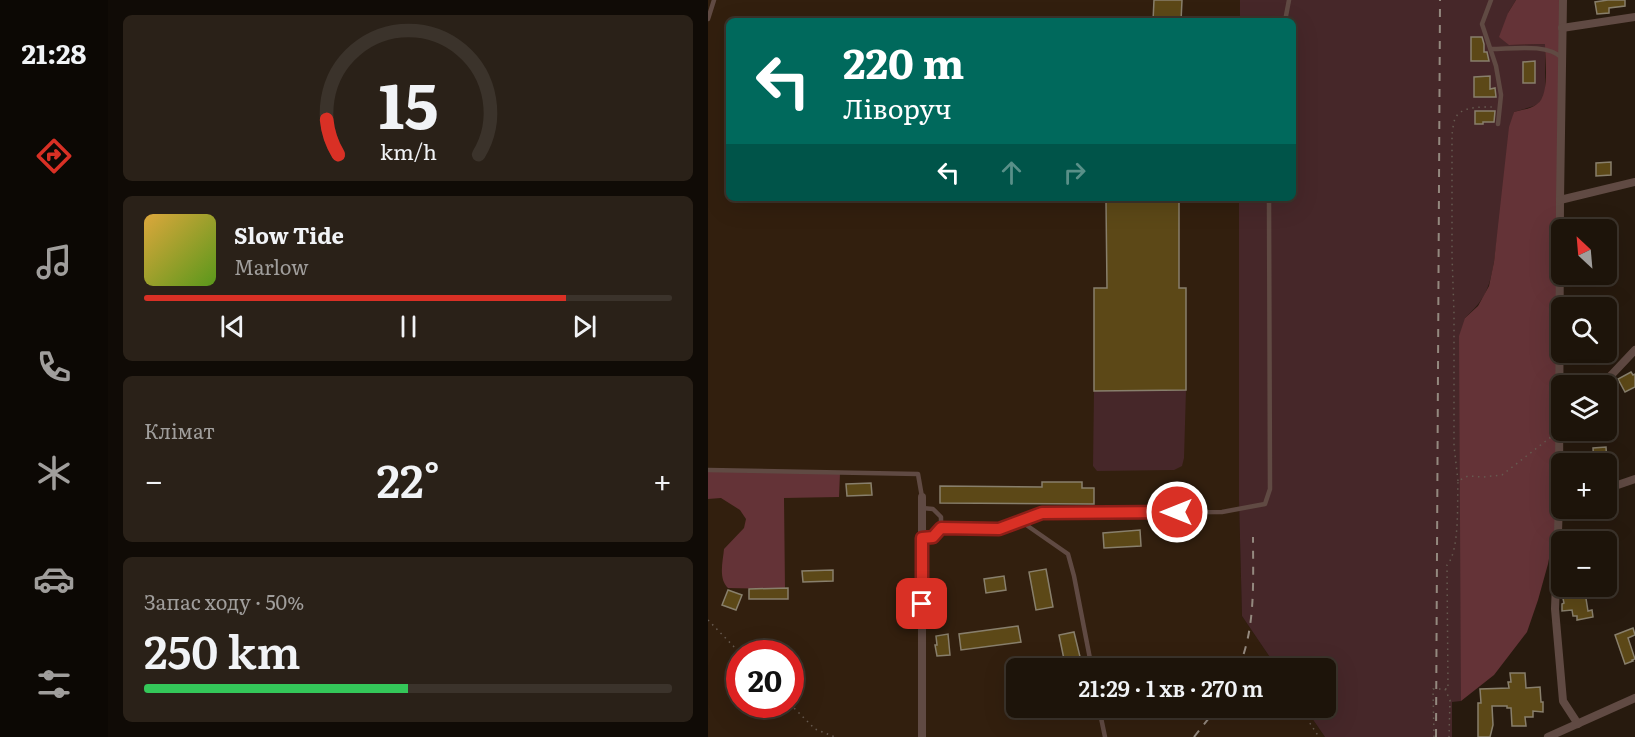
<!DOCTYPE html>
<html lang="uk">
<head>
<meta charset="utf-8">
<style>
  body { margin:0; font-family:Literata,serif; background:#2a2118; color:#f1f3f6; height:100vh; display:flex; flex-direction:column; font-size:22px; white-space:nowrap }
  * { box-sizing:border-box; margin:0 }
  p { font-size:20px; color:#a09e9c }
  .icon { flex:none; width:33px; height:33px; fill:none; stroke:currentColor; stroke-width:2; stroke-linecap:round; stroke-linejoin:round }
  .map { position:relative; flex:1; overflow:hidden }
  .panel { display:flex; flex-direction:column; gap:15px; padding:15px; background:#100b06; width:600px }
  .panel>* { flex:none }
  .hud { position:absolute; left:18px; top:18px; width:570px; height:183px; border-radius:9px; box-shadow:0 6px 24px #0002,0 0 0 2px #3b332b; background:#00695c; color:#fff; overflow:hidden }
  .needle { width:39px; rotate:334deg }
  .buttons { position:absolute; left:843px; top:219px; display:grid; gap:12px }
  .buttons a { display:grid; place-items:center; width:66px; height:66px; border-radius:9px; background:#1d140a; box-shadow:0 6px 24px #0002,0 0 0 2px #3b332b; font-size:30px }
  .speed { position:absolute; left:18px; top:640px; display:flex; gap:12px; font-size:30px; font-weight:700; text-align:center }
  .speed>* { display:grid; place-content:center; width:78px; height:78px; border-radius:50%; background:#1d140a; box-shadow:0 6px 24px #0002,0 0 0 2px #3b332b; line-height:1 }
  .speed .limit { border:9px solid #d22; background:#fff; color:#111 }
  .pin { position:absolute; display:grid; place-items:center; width:51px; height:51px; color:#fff; margin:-26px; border-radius:12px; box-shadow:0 3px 9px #0006 }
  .me { position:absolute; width:66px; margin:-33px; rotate:270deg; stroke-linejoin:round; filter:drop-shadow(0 0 4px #0008) }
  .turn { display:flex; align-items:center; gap:21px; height:126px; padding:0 18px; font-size:27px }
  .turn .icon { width:78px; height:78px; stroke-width:2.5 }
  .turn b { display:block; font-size:42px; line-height:51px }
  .lanes { display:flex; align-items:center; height:57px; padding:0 18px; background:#0003; justify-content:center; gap:30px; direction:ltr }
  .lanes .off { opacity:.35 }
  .big { font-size:45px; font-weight:600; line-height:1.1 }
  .panel .tile { flex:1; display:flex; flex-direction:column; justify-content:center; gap:9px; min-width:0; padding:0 21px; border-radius:9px; background:#2a2118 }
  .panel .dial { align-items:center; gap:0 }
  .dial svg { height:156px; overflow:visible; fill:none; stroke:#3b332b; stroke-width:7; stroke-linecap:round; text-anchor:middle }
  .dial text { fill:#f1f3f6; stroke:none }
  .song { display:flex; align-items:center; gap:18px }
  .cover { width:72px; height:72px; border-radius:9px; background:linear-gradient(135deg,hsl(40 70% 55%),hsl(90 70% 35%)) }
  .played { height:6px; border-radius:3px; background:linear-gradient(90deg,#d93025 80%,#3b332b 80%) }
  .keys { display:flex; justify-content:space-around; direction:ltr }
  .heat { display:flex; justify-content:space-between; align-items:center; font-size:33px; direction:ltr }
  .charge { height:9px; border-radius:4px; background:linear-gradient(90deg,#34c759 50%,#3b332b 0) }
  .trip { position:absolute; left:298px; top:658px; width:330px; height:60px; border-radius:9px; background:#1d140a; box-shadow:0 6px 24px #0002,0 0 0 2px #3b332b; font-weight:600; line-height:60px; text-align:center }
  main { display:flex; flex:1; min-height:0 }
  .tab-bar { display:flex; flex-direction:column; width:108px; justify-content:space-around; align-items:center; background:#0c0804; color:#a09e9c }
  .tab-bar .icon { width:42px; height:42px }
  .tab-bar .selected { color:#d93025 }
  .tab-bar b { font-size:27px; color:#f1f3f6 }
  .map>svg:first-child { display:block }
  .built { fill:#321f0e; fill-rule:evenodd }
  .green { fill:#462729 }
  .forest { fill:#643337 }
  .building { fill:#5c4817; stroke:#887f6c; stroke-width:1.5 }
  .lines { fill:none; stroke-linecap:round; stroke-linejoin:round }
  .path { stroke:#665a50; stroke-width:1.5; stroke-dasharray:1.5 4.5; stroke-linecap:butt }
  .lane { stroke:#604a43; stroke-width:4.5 }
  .street { stroke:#604a43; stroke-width:8 }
  .rail { stroke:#94897f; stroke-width:2; stroke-dasharray:8 8; stroke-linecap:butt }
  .route-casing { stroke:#8d1f18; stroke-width:15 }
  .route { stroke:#d93025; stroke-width:10 }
</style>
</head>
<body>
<main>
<nav class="tab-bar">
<b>21:28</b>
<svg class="icon selected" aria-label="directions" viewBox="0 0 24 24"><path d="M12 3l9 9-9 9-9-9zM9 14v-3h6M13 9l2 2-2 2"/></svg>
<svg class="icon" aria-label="music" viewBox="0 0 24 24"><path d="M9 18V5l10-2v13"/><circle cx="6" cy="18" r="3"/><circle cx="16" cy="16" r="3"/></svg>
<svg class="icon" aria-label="phone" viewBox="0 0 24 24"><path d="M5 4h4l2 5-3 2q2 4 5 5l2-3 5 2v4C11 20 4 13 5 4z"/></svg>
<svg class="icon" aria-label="climate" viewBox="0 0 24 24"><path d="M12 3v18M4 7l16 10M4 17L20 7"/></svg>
<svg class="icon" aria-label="car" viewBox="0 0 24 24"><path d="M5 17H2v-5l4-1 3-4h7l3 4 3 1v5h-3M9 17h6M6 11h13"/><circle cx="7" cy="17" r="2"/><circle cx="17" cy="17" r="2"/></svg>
<svg class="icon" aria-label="filters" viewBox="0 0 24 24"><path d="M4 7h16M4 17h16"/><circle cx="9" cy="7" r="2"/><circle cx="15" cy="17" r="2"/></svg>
</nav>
<section class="panel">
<div class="tile dial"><svg viewBox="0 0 100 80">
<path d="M14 69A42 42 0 1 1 86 69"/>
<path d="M14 69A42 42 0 0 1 8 51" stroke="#d93025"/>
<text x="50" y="56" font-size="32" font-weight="700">15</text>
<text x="50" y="72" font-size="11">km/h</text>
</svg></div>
<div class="tile">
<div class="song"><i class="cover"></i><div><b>Slow Tide</b><p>Marlow</p></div></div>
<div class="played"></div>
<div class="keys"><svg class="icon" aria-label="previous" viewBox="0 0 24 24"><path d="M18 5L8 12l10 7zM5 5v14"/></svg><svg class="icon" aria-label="pause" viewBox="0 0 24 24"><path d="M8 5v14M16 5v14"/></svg><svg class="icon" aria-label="next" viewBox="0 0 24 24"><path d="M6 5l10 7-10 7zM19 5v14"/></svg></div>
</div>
<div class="tile"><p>Клімат</p>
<div class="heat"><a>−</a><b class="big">22°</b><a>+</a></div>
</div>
<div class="tile"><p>Запас ходу · 50%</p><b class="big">250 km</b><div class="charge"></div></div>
</section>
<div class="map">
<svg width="927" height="737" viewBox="0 0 927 737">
  <rect width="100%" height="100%" fill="#271a0e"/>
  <path class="built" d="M 0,0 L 532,0 L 532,21 L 21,21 L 21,198 L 531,198 L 531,500 L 534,616 L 570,669 L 309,669 L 309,708 L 597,708 L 617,737 L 0,737 ZM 32,654 L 82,654 L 82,705 L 32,705 Z"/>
  <g class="green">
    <path d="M 532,0 L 808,0 L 800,13 L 801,45 L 837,44 L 837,95 L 831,103 L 826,106 L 806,112 L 786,262 C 781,290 777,299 757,318 L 753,701 L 744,702 L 744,737 L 617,737 L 597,708 L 618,708 L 618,669 L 570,669 L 534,616 L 531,500 L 531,198 L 585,198 L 585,21 L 532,21 Z"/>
    <polygon points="478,390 476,458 474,466 466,470 389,471 385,466 386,391"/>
  </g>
  <g class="forest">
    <path d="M 808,0 L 855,0 L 851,505 L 840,564 L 830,600 L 819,632 L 786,675 L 753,701 L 751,336 L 757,318 L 770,306 L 781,286 L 786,262 L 801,127 L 806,112 C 813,110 823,109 829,104 C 842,96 837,60 837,44 L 801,45 L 791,37 L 800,13 Z"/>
    <path d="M 0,470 L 132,473 L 131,497 L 76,498 L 77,589 L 20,588 C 10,579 15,561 16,549 L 36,528 L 38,519 L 32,510 L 13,498 L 0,499 Z"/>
  </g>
  <g class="building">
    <polygon points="446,0 474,0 473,21 445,21"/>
    <polygon points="900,0 917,0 917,6 901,8 901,13 889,14 887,2"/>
    <polygon points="763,37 774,37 776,44 776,52 779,52 781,61 763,61"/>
    <polygon points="827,61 827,83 815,83 815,62"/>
    <polygon points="782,76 782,89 787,88 788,97 766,97 766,77"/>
    <polygon points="767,111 787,111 786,122 775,122 775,124 767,124"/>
    <polygon points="903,162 903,175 888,176 888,163"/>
    <polygon points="398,201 471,201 471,288 478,288 478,390 386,391 386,288 399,288"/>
    <polygon points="923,372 925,375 927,374 927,387 917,392 910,379"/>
    <polygon points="898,447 899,463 905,463 906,475 898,475 898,464 886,464 885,448"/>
    <polygon points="334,482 374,482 374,488 386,488 386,504 232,503 232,486 334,487"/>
    <polygon points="163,483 164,495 139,496 138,484"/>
    <polygon points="432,530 433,546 396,548 395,533"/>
    <polygon points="338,569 345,607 328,610 321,572"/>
    <polygon points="125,570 125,581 95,582 94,571"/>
    <polygon points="296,576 298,590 278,593 276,579"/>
    <polygon points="860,586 876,586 880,611 884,610 885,617 869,620 869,616 865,616 864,610 854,611 854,604 856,603 854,594 861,593"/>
    <polygon points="80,588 80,599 41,599 41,589"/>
    <polygon points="20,590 34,595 28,610 14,605"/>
    <polygon points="310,626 313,642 253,650 251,634"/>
    <polygon points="925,628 927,635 920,638 927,659 924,660 925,661 917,664 907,635"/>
    <polygon points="366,632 375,669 358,669 351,635"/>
    <polygon points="240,634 242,655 229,656 227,645 229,645 228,636"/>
    <polygon points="802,673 817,673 818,688 832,687 833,702 835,702 835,712 825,711 825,717 817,717 818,726 804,726 803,708 799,708 799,706 784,706 785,725 782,737 770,737 770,703 773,703 772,689 801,688 800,682 803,682"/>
  </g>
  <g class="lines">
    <g class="path">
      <path d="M 750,481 L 746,446 L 746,313 L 744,255 L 744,134 C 745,130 745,123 747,119 C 752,106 773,107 784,107"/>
      <polyline points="0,620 33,654"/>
      <path d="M 737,689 L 740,689 L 739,565 C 752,551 749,501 750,481 L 760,476 L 775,477 L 794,475 L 843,437"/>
      <polyline points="82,704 107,729 127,737"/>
      <polyline points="592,708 611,737"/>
      <polyline points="726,737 725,689 737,689 742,700 741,737"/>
    </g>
    <g class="lane">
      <polyline points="783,0 774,24 788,66 793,95 790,124"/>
      <polyline points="0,19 6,0"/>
      <polyline points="577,21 581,0"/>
      <path d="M 783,49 C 804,49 839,43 854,58"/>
      <polyline points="0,470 210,474 214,497"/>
      <polyline points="214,508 225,509 233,517 233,528 226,537 215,538"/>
      <polyline points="314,522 360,554 366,576 384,669"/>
      <polyline points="233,528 291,529 334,513 514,512 557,504 562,489 561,198"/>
      <polyline points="391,708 397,737"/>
    </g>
    <g class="street">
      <polyline points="855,0 852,200 851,505 847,609 855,701 870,724"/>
      <polyline points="854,28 927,17"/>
      <polyline points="852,200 927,182"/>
      <polyline points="893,386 927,350"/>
      <polyline points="898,489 927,479"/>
      <polyline points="214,497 214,737"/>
      <polyline points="840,737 927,698"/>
    </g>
    <g class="rail">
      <path d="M 530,669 C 548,629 545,580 545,537"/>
      <polyline points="486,737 509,708"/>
      <polyline points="728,737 732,0"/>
    </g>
  </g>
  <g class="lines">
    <g class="route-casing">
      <polyline id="route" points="214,604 214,538 225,537 233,528 291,529 334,513 469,512"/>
    </g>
    <use href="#route" class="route"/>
  </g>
</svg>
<div class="buttons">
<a><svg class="needle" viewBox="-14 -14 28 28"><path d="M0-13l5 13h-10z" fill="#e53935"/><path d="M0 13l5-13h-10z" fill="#a09e9c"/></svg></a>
<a><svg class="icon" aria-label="search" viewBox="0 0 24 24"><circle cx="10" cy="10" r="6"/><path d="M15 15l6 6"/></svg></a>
<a><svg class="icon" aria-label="layers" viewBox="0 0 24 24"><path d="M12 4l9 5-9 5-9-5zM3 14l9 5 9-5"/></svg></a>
<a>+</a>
<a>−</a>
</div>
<div class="speed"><div class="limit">20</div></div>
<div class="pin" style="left:214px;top:604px;background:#d93025"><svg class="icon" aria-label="arrive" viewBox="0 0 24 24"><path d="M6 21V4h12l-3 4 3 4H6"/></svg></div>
<svg class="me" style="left:469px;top:512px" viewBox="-20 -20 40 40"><circle r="17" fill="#d93025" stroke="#fff" stroke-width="3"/><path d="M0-11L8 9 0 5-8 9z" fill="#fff"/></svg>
<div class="trip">21:29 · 1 хв · 270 m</div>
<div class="hud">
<div class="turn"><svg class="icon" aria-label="left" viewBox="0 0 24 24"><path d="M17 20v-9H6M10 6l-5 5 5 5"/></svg><div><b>220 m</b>Ліворуч</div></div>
<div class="lanes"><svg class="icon" aria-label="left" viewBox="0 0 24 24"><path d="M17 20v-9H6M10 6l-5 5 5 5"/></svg><svg class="icon off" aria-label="ahead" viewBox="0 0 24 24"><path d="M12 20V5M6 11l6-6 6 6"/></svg><svg class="icon off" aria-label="right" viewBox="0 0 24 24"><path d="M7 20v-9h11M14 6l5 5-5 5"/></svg></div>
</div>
</div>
</main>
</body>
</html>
